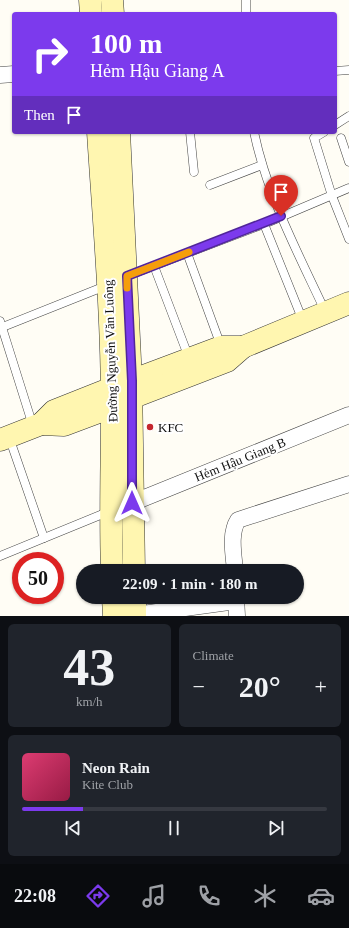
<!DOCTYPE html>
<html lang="en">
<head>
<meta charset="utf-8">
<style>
  body { margin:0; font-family:Georgia,serif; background:#20242c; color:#f1f3f6; height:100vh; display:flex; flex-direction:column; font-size:15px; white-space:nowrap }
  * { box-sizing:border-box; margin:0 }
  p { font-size:13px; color:#9ea1a6 }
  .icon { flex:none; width:22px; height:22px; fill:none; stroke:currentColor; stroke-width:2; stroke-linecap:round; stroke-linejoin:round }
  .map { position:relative; height:616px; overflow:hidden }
  .sheet { display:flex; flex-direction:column; gap:8px; padding:8px; background:#0d0f14; flex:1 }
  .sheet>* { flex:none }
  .top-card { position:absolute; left:12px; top:12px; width:325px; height:122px; border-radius:4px; box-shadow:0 1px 3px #0004; background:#7c3aed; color:#fff; overflow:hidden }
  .speed { position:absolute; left:12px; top:552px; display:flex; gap:8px; font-size:20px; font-weight:700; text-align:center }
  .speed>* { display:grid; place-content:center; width:52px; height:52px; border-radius:50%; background:#171b24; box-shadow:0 1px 3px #0004; line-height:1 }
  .speed .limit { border:6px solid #d22; background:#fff; color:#111 }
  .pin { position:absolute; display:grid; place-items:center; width:34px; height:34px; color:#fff; margin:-41px -17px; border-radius:50% 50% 50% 0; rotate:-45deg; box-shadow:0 0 4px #0007 }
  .pin .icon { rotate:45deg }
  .me { position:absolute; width:44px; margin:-22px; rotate:0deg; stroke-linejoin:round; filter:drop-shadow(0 0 3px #0008) }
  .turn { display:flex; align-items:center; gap:14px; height:84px; padding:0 12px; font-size:18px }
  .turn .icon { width:52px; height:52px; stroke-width:2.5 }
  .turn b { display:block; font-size:28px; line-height:34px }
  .then { display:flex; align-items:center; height:38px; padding:0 12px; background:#0003; gap:8px; font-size:15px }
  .big { font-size:30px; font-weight:600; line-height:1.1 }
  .sheet .tile { flex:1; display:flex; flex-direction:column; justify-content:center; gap:6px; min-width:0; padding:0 14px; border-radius:6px; background:#20242c }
  .sheet .dial { align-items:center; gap:0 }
  .dial b { font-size:52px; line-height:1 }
  .song { display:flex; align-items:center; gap:12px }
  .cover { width:48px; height:48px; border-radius:6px; background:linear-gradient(135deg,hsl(340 70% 55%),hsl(340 70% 35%)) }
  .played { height:4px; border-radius:2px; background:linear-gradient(90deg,#7c3aed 20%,#363941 20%) }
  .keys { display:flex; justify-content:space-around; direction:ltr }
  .heat { display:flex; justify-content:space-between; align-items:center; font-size:22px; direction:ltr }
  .sheet .tiles { flex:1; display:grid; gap:8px; grid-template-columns:1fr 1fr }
  .tile:last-child { grid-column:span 2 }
  .trip { position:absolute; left:76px; top:564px; width:228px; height:40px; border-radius:20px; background:#171b24; box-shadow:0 1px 3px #0004; font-weight:600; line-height:40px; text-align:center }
  .menu { display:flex; height:64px; justify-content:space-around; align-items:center; background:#090b0e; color:#9ea1a6 }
  .menu .icon { width:28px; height:28px }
  .menu .active { color:#7c3aed }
  .menu b { font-size:18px; color:#f1f3f6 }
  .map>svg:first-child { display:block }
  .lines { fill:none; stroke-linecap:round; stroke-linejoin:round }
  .service-casing { stroke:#444; stroke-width:9 }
  .minor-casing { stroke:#444; stroke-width:17 }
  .secondary-casing { stroke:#333; stroke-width:23 }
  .service { stroke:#fff; stroke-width:8 }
  .minor { stroke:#fff; stroke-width:16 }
  .secondary { stroke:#fff6b0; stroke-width:22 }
  .route-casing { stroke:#51269a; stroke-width:10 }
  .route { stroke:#7c3aed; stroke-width:7 }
  .slow { stroke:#f59e0b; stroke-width:7 }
  .poi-dot { fill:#c4262e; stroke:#fff; stroke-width:1.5 }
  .labels { text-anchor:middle; stroke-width:4; stroke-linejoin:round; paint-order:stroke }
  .street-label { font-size:13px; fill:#111; stroke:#fff }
  .poi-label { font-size:13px; fill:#111; stroke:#fff; text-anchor:start }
</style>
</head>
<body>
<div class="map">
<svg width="349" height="616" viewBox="0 0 349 616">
  <rect width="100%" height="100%" fill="#fffdf5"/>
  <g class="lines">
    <g class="service-casing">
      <g id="service">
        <polyline points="246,14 246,0"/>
        <polyline points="335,71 349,70"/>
        <polyline points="335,125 349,116"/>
        <polyline points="190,132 194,172"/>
        <path d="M 254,132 C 267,195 298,253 325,311"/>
        <polyline points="324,132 314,138 332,196 349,239"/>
        <polyline points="341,138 349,162"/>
        <polyline points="210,185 262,165"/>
        <polyline points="264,224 303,321"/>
        <polyline points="187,253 221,346"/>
        <polyline points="154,266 189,358"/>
        <polyline points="127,276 264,224 349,188"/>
        <polyline points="0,321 33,426"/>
        <polyline points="0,328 108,285"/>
        <polyline points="9,437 44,538"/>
        <polyline points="0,556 110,511"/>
      </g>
    </g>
    <g class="minor-casing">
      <g id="minor">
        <polyline points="0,75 14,74"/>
        <polyline points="132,503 349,415"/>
        <path d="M 235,571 C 234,556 229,534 238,520 L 349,484"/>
        <polyline points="236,597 237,616"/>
        <polyline points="135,615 236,601"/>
      </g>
    </g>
    <g class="secondary-casing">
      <g id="secondary">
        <polyline points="90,0 91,14"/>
        <polyline points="112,0 113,14"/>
        <path d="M 98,132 C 104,224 112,315 112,407 C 112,462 110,516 112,571"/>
        <polyline points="119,132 131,381 134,571"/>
        <polyline points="41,424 54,411 112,388 221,347 243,347"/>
        <polyline points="0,440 41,424 64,425 112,407 131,398 227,361 243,347 349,303"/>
        <polyline points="113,597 114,616"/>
        <polyline points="135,597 135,616"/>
      </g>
    </g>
    <use href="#service" class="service"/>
    <use href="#minor" class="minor"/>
    <use href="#secondary" class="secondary"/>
  </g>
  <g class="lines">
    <g class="route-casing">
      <polyline id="route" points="132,503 132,381 127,276 281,216"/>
    </g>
    <use href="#route" class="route"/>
    <polyline class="slow" points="127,288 127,276 189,252"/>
  </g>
  <circle class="poi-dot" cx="150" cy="427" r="4"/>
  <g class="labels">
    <g class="street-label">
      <text transform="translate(110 351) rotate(-92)" y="5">Đường Nguyễn Văn Luông</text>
      <text transform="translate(240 459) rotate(-22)" y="5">Hẻm Hậu Giang B</text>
    </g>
    <g class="poi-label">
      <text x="158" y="432">KFC</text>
    </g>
  </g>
</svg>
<div class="speed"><div class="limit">50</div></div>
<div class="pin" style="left:281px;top:216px;background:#d93025"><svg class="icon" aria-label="arrive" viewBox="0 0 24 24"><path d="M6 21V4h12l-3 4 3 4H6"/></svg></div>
<svg class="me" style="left:132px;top:503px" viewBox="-20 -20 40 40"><path d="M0-17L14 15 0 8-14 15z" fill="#7c3aed" stroke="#fff" stroke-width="4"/></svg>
<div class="trip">22:09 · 1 min · 180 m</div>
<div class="top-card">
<div class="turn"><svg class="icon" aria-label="right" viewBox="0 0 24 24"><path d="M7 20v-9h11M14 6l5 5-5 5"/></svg><div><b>100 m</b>Hẻm Hậu Giang A</div></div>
<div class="then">Then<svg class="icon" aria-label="arrive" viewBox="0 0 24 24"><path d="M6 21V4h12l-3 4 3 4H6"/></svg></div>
</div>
</div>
<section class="sheet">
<div class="tiles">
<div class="tile dial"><b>43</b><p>km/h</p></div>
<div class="tile"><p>Climate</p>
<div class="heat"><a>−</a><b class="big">20°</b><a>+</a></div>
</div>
<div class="tile">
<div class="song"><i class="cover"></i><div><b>Neon Rain</b><p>Kite Club</p></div></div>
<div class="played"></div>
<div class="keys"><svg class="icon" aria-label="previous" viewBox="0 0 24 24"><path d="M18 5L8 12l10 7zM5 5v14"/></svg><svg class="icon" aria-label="pause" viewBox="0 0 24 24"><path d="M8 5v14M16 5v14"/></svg><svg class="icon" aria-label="next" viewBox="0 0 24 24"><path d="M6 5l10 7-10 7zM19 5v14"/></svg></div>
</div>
</div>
</section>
<nav class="menu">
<b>22:08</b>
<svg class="icon active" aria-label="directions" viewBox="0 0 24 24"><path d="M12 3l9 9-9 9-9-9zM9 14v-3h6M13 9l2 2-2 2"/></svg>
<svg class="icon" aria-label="music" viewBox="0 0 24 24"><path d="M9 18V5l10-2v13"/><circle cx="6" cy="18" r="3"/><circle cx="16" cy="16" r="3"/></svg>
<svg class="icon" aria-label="phone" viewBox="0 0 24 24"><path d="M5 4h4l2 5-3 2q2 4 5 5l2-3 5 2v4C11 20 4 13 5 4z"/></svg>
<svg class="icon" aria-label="climate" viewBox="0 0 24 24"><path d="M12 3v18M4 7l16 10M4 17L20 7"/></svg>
<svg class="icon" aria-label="car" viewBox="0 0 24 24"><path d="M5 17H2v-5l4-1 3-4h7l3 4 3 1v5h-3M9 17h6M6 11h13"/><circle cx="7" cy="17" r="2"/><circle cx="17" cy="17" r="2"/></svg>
</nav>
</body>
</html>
